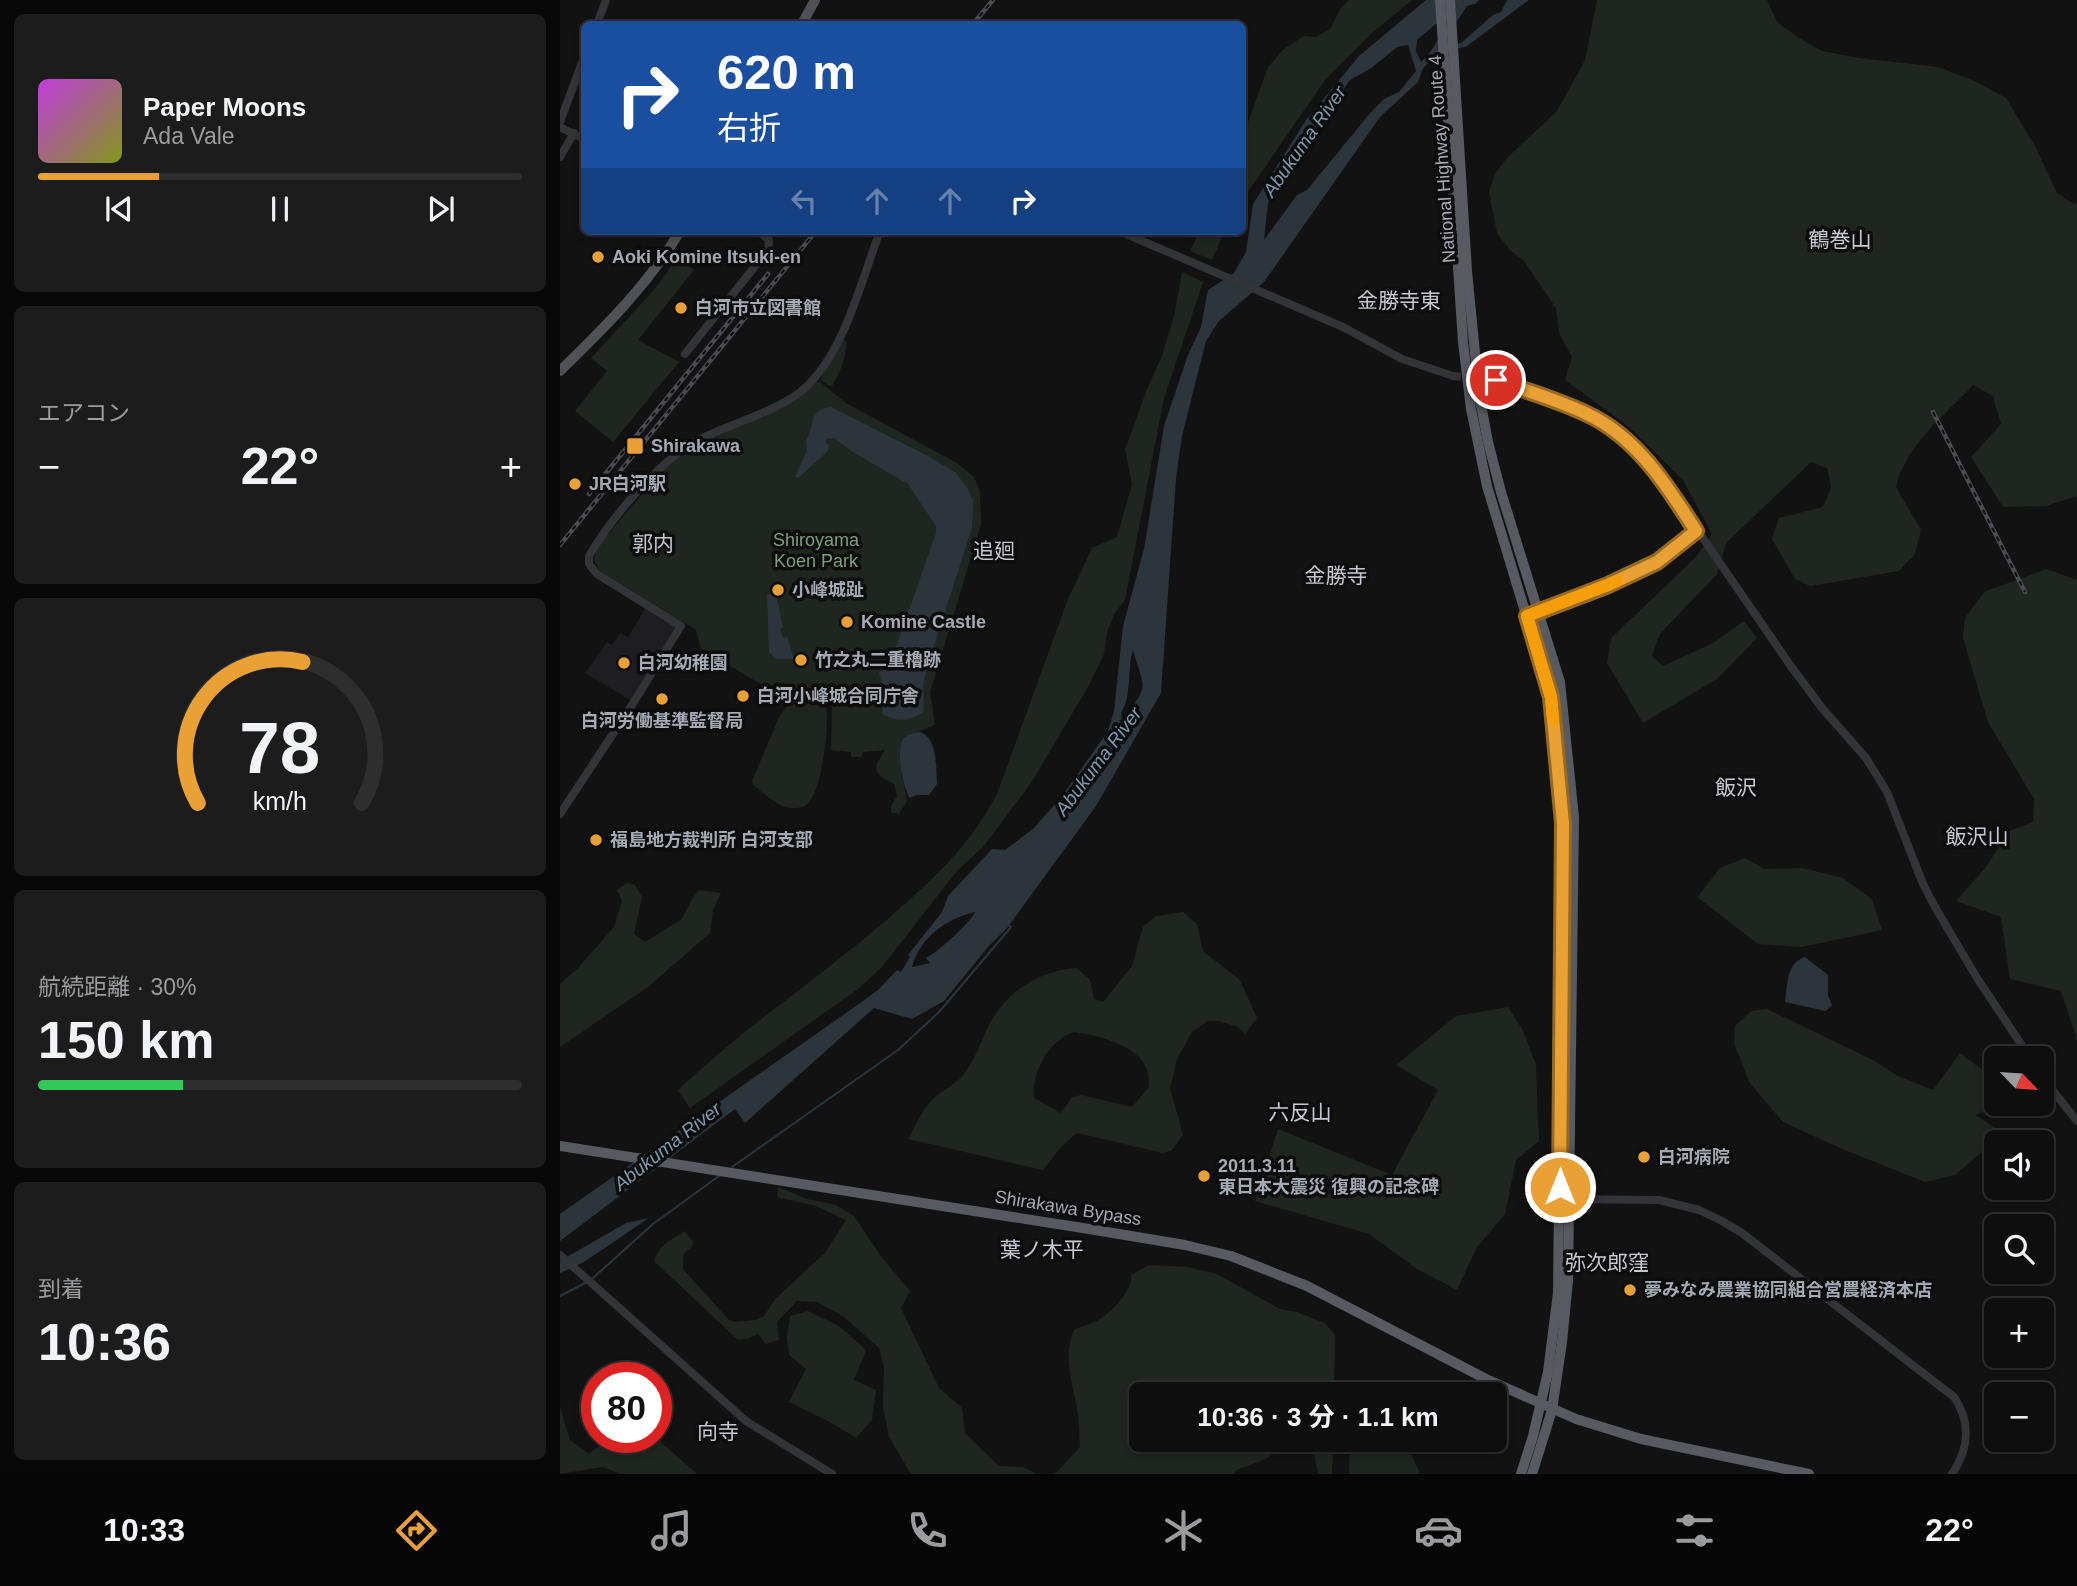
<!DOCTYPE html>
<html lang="ja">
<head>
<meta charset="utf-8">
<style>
  body { margin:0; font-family:Helvetica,"Noto Sans JP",sans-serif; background:#1c1c1c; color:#f1f3f6; height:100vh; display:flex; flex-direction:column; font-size:26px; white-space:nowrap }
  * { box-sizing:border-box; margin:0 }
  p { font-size:23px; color:#9b9c9e }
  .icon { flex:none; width:38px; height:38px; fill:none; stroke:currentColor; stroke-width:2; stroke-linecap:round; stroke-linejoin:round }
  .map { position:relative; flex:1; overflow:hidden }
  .details { display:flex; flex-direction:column; gap:14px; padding:14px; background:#080808; width:560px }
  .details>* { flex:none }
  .banner { position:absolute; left:21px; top:21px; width:665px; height:214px; border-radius:10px; box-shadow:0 4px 10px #0003,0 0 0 2px #2e2e2e; background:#1a4fa0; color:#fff; overflow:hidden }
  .needle { width:46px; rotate:115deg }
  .fabs { position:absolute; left:1424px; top:1046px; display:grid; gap:14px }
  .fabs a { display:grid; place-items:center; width:70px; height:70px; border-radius:10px; background:#0e0e0e; box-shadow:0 4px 10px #0003,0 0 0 2px #2e2e2e; font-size:35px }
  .speed { position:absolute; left:21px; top:1362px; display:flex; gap:14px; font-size:35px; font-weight:700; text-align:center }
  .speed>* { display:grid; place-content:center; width:91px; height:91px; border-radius:50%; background:#0e0e0e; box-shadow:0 4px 10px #0003,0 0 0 2px #2e2e2e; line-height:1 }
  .speed .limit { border:10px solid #d22; background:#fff; color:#111 }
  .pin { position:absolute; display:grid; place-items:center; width:60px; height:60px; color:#fff; margin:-30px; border:4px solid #fff; border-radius:50%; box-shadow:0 2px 7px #0007 }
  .me { position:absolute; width:77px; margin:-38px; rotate:0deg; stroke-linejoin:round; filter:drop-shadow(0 0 5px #0008) }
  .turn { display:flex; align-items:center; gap:24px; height:147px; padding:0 21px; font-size:32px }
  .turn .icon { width:91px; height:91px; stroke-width:2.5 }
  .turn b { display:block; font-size:49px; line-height:60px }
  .lanes { display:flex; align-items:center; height:66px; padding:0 21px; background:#0003; justify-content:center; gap:35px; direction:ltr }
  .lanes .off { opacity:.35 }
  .big { font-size:52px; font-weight:700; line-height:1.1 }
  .details .widget { flex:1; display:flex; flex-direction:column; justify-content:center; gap:10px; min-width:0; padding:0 24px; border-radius:10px; background:#1c1c1c }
  .details .dial { align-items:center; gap:0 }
  .dial svg { height:182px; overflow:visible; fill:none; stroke:#2e2e2e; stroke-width:7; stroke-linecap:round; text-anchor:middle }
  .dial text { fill:#f1f3f6; stroke:none }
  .song { display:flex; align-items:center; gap:21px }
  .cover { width:84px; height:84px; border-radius:10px; background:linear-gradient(135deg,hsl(290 70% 55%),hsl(70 70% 35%)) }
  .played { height:7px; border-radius:4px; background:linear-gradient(90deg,#e9a135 25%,#2e2e2e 25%) }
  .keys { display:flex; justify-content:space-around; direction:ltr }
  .heat { display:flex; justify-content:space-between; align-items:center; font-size:38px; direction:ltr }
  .charge { height:10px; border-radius:5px; background:linear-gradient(90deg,#34c759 30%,#2e2e2e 0) }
  .trip { position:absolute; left:569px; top:1382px; width:378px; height:70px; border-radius:10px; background:#0e0e0e; box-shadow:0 4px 10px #0003,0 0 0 2px #2e2e2e; font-weight:700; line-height:70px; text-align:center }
  .menu { display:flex; height:112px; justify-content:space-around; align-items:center; background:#060606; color:#9b9c9e }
  .menu .icon { width:49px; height:49px }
  .menu .current { color:#e9a135 }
  .menu b { font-size:32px; color:#f1f3f6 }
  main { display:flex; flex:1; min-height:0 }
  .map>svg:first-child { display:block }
  .built { fill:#1e1e20 }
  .green { fill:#1e261f; fill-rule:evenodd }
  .water { fill:#2c353b; fill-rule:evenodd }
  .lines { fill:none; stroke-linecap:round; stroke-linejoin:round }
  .stream { stroke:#2c353b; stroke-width:2 }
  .tertiary-tunnel { stroke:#2f3033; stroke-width:8; stroke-dasharray:8 4; stroke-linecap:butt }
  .tertiary { stroke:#333438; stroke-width:8 }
  .primary { stroke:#4f5157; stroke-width:10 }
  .trunk { stroke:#575a60; stroke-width:10 }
  .rail-casing { stroke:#4a4c51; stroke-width:4.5 }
  .rail { stroke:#0d0d0e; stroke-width:2; stroke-dasharray:5; stroke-linecap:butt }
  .route-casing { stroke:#976922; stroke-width:18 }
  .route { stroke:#e9a135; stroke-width:12 }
  .slow { stroke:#f59e0b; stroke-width:12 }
  .poi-dot { fill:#e9a135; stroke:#0d0d0e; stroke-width:2.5 }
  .labels { text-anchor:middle; stroke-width:7; stroke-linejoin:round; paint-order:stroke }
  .street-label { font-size:18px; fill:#a4aab3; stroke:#0d0d0e }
  .poi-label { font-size:18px; font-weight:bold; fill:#a4aab3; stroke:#0d0d0e; text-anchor:start }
  .park-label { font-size:18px; fill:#7c9e7c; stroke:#0d0d0e }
  .water-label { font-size:19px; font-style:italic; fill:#7c99ad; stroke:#0d0d0e }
  .quarter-label { font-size:21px; fill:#c5c8d0; stroke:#0d0d0e }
</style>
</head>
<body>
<main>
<section class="details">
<div class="widget">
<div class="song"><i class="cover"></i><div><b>Paper Moons</b><p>Ada Vale</p></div></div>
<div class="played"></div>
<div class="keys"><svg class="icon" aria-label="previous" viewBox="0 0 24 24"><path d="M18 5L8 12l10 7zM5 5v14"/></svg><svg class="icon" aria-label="pause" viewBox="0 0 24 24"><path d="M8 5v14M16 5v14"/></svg><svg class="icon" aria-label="next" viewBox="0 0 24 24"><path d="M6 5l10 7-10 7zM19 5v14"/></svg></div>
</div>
<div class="widget"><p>エアコン</p>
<div class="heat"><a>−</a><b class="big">22°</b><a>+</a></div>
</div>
<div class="widget dial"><svg viewBox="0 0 100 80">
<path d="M14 69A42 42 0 1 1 86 69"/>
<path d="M14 69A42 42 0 0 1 60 7" stroke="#e9a135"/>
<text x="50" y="56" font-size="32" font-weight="700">78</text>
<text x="50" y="72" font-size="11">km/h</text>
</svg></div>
<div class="widget"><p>航続距離 · 30%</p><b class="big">150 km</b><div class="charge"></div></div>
<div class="widget"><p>到着</p><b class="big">10:36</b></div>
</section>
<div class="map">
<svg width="1517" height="1474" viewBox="0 0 1517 1474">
  <rect width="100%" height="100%" fill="#121213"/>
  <polygon class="built" points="87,606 119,626 72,701 25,673 47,642 52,645 60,633 68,637"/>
  <g class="green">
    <polygon points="789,0 852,0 813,32 765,80 683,199 683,136 708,67 724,49 744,36 756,37 771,28 780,9"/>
    <path d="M 1037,0 L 1207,0 L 1217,22 L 1239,38 L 1262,51 L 1299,58 L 1378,67 L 1415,81 L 1446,98 L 1475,146 L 1497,193 L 1514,204 L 1517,202 L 1517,496 L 1486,506 L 1443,507 L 1411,457 L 1441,424 L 1433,396 L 1413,385 C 1384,416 1346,445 1336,487 L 1361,530 L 1355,554 L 1339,571 L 1250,586 L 1235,579 L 1212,539 L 1219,518 L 1263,507 L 1271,487 L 1267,468 L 1251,462 L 1166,543 L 1157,574 L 1100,634 L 1092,656 L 1103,666 L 1153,643 L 1184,621 L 1197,638 L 1157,679 L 1083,723 L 1047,663 L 1051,638 L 1135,558 L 1152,534 L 1123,480 L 1068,426 L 1005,380 L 1012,357 L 999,333 L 996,308 L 964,261 L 950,250 L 937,233 L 929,192 L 935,173 L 948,157 L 997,111 L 1012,84 L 1025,60 Z"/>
    <polygon points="640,231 665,231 652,260 630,251"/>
    <polygon points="118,257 134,270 78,340 119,362 53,442 15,411 47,371 31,358 94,290"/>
    <path d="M 622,272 L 643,282 L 604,398 L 565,600 L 554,614 L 547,632 L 544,654 L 528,687 L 471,783 L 423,847 L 397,871 L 321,968 L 298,989 L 130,1108 L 118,1091 L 122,1086 C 143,1067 165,1048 187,1030 C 235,993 283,957 329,918 C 374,878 408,848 437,794 L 508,599 L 532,548 L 557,537 L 572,484 L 565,449 L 587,389 L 601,358 L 614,317 Z"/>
    <path d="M 282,339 L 287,342 C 285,358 281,372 272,386 L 269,386 L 261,380 L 262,375 Z"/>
    <polygon points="254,382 260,382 286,403 397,463 414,477 420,491 421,524 370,692 375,725 348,736 341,771 347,801 339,814 331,812 331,806 337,796 334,784 321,777 316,770 317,763 325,750 303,752 301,757 291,757 291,752 271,750 272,694 232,692 221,696 141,649 136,630 40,571 34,560 38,546 107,465 136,445"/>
    <polygon points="1486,569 1517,580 1517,1040 1501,991 1450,979 1441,917 1396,901 1426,867 1449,831 1473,822 1474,799 1428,722 1403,638 1405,618 1424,592"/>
    <path d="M 239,698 L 254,698 L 266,705 C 270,723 262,794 246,805 C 244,807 238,808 236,808 C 220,810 204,793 193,785 L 192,781 L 219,717 L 231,701 Z"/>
    <polygon points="1185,858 1205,869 1243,868 1283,878 1312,899 1322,930 1242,947 1198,944 1137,897 1160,868"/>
    <polygon points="67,883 75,885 82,897 74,934 85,942 122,919 132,899 139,890 161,893 153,910 150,933 88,987 0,1047 0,984 18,968 54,927 62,901 57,890"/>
    <path d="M 623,912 L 637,924 L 643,951 L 680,980 L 697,1018 L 685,1034 L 678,1027 L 659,1021 L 648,1021 L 632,1032 L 617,1059 L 610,1088 L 623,1135 L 612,1150 L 603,1153 L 517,1133 L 502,1146 L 483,1170 L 348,1139 C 355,1127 361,1112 370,1102 C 380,1091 393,1087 403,1075 C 416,1059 421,1040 430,1023 C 448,990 481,970 517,968 L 530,980 L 534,999 L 543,1002 L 572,966 L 583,927 L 596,916 ZM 514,1032 C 536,1035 579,1045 587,1070 C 589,1075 588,1082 589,1087 L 572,1107 L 521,1095 L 512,1097 L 501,1113 L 474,1098 C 471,1073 489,1040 514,1032 Z"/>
    <polygon points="948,1007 962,1029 976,1064 979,1141 956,1160 945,1214 917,1247 897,1290 857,1269 809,1234 695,1201 718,1129 832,1175 878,1090 836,1065 896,1016"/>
    <polygon points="1207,1009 1313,1060 1338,1076 1373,1090 1400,1053 1437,1081 1437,1104 1444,1104 1416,1115 1443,1134 1395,1175 1365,1182 1280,1148 1223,1122 1189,1082 1174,1043 1175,1026 1191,1011"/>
    <path d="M 218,1187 L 247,1199 L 276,1205 L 294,1216 L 321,1256 L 350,1291 L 341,1308 L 379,1388 L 402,1408 L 405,1433 L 439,1466 L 463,1467 L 477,1474 L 351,1474 L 329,1437 L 323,1407 L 324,1366 L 319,1348 L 283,1316 L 257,1302 L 237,1301 L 217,1322 L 219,1340 L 206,1344 L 198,1334 L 187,1339 L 178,1340 L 94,1261 C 99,1245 112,1239 125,1231 L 134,1244 L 123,1255 L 123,1269 L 169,1320 L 174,1322 L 195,1320 L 204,1316 L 216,1298 L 265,1253 L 286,1220 L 256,1206 L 217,1197 Z"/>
    <path d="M 589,1265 L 628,1267 L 657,1274 L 720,1309 L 737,1312 L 765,1323 L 775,1335 L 774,1395 L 581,1395 L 581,1440 L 725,1440 C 715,1459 696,1462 676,1470 L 674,1474 L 491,1474 L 497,1472 L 520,1447 C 519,1434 519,1421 517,1408 C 512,1382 503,1355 514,1330 C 522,1326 532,1324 540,1319 C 552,1312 573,1290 571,1275 Z"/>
    <polygon points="248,1311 279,1326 306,1350 294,1380 316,1390 312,1420 296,1438 270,1422 229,1402 246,1369 229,1355 227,1338 230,1316"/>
    <polygon points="0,1407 10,1440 29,1454 49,1437 95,1437 137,1474 61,1474 42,1467 0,1474"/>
    <polygon points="752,1440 773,1440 772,1474 758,1474"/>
    <polygon points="790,1440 845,1440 860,1474 789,1474"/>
  </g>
  <g class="water">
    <path d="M 919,0 L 915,4 L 907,6 L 879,49 L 901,43 L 933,15 L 941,12 L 947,0 L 969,0 L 907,46 L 877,55 L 863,68 L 858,82 L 820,117 L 704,282 L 659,321 L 646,341 L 622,436 L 616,478 L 601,693 L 536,806 L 447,928 L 428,947 L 384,1001 L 352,1019 L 314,1008 L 185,1123 L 175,1109 L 0,1241 L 0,1214 L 303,1001 L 319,989 L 337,970 L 341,972 L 350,957 L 348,955 L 382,912 L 388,896 L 432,849 L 445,850 L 474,828 L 502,796 L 548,731 L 554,711 L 563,626 L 584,549 L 604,426 L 628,355 L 641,327 L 648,290 L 674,273 L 686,252 L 693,204 L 746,120 L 799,56 L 866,0 ZM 897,6 L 871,51 L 861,62 L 856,51 L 857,40 ZM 848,45 L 856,71 L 839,92 L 824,99 L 811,112 L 747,190 L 737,195 L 704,240 L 708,203 L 722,175 L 790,80 L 810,69 L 837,47 ZM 573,650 C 585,692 590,683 562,720 L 561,713 C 572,697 567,669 573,650 ZM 415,912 C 409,924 379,951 366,958 L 370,963 L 352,967 C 360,938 385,919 415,912 Z"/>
    <path d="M 271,407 L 368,456 L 396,473 L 408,489 L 413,501 L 412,528 L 366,671 L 363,686 L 364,711 C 352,721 336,723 322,714 L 324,694 L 319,672 L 325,669 L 331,661 L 376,533 L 376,526 L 348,484 L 293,452 L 274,438 L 266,439 L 266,443 L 270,446 L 268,451 L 238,478 L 235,477 L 247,451 L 246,441 C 256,425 247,410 271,407 Z"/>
    <polygon points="207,594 216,594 223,627 220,629 223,638 227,637 234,659 216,659 209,652"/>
    <path d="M 360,732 C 378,738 376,768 377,784 L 369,795 L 357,795 L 350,798 C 343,790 335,747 344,738 C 347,734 355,733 360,732 Z"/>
    <path d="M 1245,957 L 1268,975 L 1268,996 L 1272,1005 L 1266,1011 L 1225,1002 C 1228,984 1226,963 1245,957 Z"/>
    <polygon points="89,1218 24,1262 0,1273 0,1261 66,1223"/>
  </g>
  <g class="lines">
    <g class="stream">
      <polyline points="172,1167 338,1050 379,1012 451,927 447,924"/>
      <polyline points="33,1278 93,1224 159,1176"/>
      <polyline points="0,1296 25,1283"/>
    </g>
    <polyline class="tertiary-tunnel" points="893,376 936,380"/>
    <g class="tertiary">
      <polyline points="37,24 46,0"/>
      <polyline points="0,122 24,57"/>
      <polyline points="0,127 24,139"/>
      <polyline points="0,157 14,133"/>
      <polyline points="559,231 783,327 842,359 893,376"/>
      <polyline points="125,354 208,250 209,240 198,231"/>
      <polyline points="936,380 1030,415 1071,446 1105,483 1230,665 1262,708 1306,758 1327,792 1363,884 1375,907 1417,978 1471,1059"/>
      <polyline points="967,616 1046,586 1097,562 1136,531"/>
      <path d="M 0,814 L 72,705 L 121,626 L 37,574 L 29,564 L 29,556 C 52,517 99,461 138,440 C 168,425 220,410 244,389 C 285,352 301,281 320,231"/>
      <polyline points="1482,1077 1517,1121"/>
      <path d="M 1004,1199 L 1099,1200 L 1139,1210 L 1162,1221 L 1182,1233 L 1394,1397 C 1411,1422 1409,1449 1392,1474"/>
      <polyline points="0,1255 186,1421 272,1474"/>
    </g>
    <g class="primary">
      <polyline points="242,24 255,0"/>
      <path d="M 0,371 C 45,327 88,285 120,231"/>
    </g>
    <g class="trunk">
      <polyline points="880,0 903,342 911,409 927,486 991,697 1003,823 998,1293 988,1372 973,1436 961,1474"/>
      <polyline points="890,0 907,271 919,394 928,442 941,492 1000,682 1014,817 1008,1281 1002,1342 992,1410 972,1474"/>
      <polyline points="0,1146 529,1229 625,1245 671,1256 747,1286 926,1379 1016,1419 1081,1439 1249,1474"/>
    </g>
    <g class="rail-casing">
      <g id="rail">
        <polyline points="413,24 433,0"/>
        <polyline points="1373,412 1465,592"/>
        <polyline points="29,494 208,274"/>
        <polyline points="0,545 256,231"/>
      </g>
    </g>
    <use href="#rail" class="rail"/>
  </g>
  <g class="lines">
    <g class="route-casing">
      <path id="route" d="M 936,380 C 966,391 998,400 1027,414 C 1077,437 1108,487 1136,531 L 1097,562 L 1046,586 L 967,616 L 991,697 L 1003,823 L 1000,1187"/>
    </g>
    <use href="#route" class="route"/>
    <polyline class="slow" points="993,720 991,697 967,616 1057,581"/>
  </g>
  <g class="poi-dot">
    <circle cx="38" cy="257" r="7"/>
    <circle cx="121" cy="308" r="7"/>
    <rect x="66" y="437" width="18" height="18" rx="3.5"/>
    <circle cx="15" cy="484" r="7"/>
    <circle cx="218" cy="590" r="7"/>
    <circle cx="287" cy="622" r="7"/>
    <circle cx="241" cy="660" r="7"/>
    <circle cx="64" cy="663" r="7"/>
    <circle cx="183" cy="696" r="7"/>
    <circle cx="102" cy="699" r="7"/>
    <circle cx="36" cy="840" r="7"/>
    <circle cx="1084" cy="1157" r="7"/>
    <circle cx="644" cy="1176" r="7"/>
    <circle cx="1070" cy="1290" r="7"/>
  </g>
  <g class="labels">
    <g class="street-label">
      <text transform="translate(882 159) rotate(-94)" y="6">National Highway Route 4</text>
      <text transform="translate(508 1208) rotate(9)" y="6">Shirakawa Bypass</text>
    </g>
    <g class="poi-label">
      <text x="52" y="263">Aoki Komine Itsuki-en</text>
      <text x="135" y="314">白河市立図書館</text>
      <text x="91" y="452">Shirakawa</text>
      <text x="29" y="490">JR白河駅</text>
      <text x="232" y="596">小峰城趾</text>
      <text x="301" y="628">Komine Castle</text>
      <text x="255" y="666">竹之丸二重櫓跡</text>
      <text x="78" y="669">白河幼稚園</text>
      <text x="197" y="702">白河小峰城合同庁舎</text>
      <text x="102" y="727" text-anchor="middle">白河労働基準監督局</text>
      <text x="50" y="846">福島地方裁判所 白河支部</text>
      <text x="1098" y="1163">白河病院</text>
      <text x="658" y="1172">2011.3.11<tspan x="658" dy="21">東日本大震災 復興の記念碑</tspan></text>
      <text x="1084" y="1296">夢みなみ農業協同組合営農経済本店</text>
    </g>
    <g class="park-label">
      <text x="256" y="546">Shiroyama<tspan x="256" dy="21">Koen Park</tspan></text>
    </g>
    <g class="water-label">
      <text transform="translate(744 141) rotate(-55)" y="7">Abukuma River</text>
      <text transform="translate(538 761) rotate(-53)" y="7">Abukuma River</text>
      <text transform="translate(107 1146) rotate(-38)" y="7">Abukuma River</text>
    </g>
    <g class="quarter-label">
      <text x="1280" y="247">鶴巻山</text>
      <text x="839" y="308">金勝寺東</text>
      <text x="93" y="551">郭内</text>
      <text x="434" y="558">追廻</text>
      <text x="776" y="583">金勝寺</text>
      <text x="1176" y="795">飯沢</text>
      <text x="1417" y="844">飯沢山</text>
      <text x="740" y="1120">六反山</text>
      <text x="482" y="1257">葉ノ木平</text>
      <text x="1047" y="1270">弥次郎窪</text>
      <text x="158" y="1439">向寺</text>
    </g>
  </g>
</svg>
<div class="fabs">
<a><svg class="needle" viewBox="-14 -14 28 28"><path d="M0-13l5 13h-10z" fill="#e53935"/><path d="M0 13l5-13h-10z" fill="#9b9c9e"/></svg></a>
<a><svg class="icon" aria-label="sound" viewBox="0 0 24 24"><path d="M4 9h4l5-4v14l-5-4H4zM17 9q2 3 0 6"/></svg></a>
<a><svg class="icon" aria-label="search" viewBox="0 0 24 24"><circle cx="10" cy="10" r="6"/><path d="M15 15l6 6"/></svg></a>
<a>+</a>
<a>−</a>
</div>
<div class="speed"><div class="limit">80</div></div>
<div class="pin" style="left:936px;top:380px;background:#d93025"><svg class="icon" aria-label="arrive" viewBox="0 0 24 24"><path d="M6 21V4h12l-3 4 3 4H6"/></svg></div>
<svg class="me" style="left:1000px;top:1187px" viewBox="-20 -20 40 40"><circle r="17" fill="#e9a135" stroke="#fff" stroke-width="3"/><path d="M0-11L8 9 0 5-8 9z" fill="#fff"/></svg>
<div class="trip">10:36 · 3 分 · 1.1 km</div>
<div class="banner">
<div class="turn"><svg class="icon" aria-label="right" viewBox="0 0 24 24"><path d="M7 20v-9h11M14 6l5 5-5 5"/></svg><div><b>620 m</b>右折</div></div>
<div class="lanes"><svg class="icon off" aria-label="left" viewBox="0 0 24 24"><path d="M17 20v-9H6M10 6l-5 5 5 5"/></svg><svg class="icon off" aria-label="ahead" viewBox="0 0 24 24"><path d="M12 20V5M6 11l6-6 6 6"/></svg><svg class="icon off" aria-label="ahead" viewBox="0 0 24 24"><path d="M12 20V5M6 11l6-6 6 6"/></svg><svg class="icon" aria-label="right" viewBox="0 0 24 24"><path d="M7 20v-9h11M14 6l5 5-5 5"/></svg></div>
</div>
</div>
</main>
<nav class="menu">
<b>10:33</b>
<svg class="icon current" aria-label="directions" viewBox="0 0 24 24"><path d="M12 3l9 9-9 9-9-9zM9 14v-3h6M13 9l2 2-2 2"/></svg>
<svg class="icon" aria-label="music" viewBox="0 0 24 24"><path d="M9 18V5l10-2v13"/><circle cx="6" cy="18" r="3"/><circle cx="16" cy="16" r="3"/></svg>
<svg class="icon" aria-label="phone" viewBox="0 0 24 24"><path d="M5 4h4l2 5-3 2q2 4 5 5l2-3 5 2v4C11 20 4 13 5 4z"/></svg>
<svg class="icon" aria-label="climate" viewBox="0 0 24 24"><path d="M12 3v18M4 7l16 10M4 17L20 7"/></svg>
<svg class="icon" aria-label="car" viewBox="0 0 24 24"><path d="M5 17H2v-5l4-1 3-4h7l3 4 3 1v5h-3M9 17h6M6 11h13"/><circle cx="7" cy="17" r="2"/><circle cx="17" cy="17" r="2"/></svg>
<svg class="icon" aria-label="filters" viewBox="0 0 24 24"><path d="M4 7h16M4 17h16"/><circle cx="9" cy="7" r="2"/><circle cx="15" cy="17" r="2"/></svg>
<b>22°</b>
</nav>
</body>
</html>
